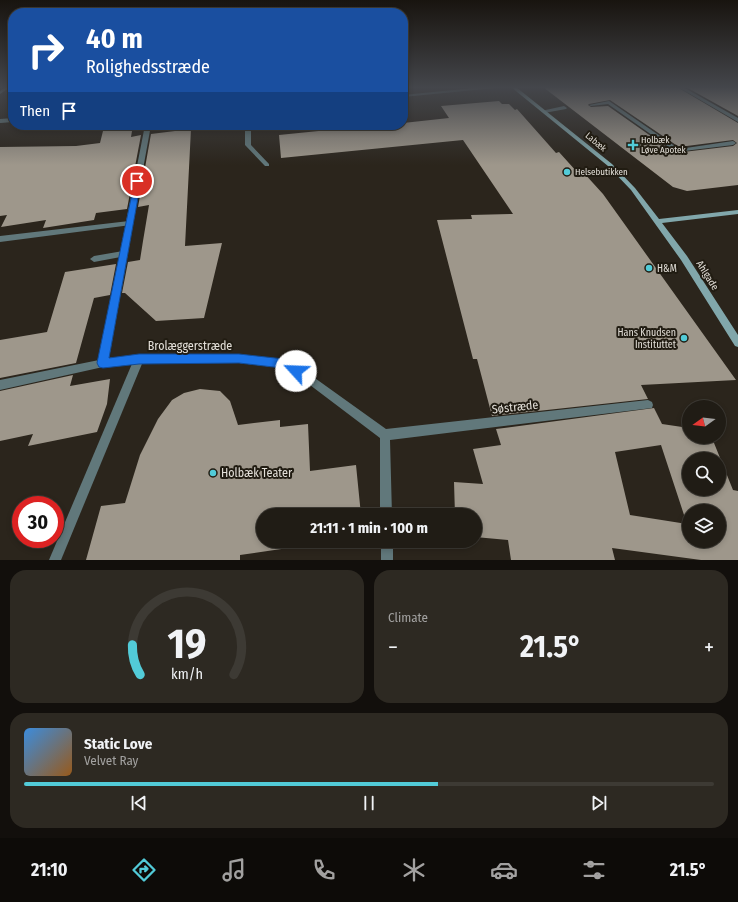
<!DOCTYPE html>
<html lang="en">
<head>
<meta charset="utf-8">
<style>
  body { margin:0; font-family:"Fira Sans Condensed",sans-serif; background:#2d2922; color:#f1f3f6; height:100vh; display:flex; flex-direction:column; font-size:15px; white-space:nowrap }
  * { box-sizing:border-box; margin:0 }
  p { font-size:13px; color:#a2a1a0 }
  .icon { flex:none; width:22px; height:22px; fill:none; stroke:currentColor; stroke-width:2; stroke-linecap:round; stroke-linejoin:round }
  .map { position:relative; height:560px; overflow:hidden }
  .drawer { display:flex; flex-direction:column; gap:10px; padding:10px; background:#120f0c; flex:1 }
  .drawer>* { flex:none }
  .guide { position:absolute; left:8px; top:8px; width:400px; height:122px; border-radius:16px; box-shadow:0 2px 6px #0003,0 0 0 1px #3d3a34; background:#1a4fa0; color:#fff; overflow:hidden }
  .needle { width:26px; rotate:255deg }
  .buttons { position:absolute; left:682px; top:400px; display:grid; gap:8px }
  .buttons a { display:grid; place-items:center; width:44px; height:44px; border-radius:50%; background:#201c15; box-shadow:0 2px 6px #0003,0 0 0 1px #3d3a34; font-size:20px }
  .speed { position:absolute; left:12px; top:496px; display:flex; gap:8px; font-size:20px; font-weight:700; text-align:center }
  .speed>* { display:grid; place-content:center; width:52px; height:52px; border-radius:50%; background:#201c15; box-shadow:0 2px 6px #0003,0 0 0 1px #3d3a34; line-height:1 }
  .speed .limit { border:6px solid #d22; background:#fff; color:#111 }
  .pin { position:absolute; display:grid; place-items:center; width:34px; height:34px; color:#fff; margin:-17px; border:2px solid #fff; border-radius:50%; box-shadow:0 1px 4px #0007 }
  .me { position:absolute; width:44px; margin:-22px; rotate:295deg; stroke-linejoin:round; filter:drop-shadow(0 0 3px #0008) }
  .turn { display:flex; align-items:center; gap:14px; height:84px; padding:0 12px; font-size:18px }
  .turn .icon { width:52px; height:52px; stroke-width:2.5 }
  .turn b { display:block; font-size:28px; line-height:34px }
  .then { display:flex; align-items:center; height:38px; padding:0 12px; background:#0003; gap:8px; font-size:15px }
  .big { font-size:30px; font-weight:700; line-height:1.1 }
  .drawer .card { flex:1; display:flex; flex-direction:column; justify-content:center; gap:6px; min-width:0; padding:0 14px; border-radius:16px; background:#2d2922 }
  .drawer .dial { align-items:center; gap:0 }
  .dial svg { height:104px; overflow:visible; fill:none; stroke:#3d3a34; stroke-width:7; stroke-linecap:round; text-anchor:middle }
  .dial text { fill:#f1f3f6; stroke:none }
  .song { display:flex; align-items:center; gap:12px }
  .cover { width:48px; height:48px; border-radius:6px; background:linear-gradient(135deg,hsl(210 70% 55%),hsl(30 70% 35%)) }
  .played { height:4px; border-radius:2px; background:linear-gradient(90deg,#52cbd8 60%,#3d3a34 60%) }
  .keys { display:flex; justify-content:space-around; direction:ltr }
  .heat { display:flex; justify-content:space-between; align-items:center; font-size:22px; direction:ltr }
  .drawer .tiles { flex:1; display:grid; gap:10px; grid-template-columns:1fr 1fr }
  .card:last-child { grid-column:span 2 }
  .trip { position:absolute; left:256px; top:508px; width:226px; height:40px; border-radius:20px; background:#201c15; box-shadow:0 2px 6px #0003,0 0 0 1px #3d3a34; font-weight:700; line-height:40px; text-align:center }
  .dock { display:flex; height:64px; justify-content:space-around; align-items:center; background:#0d0b08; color:#a2a1a0 }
  .dock .icon { width:28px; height:28px }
  .dock .selected { color:#52cbd8 }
  .dock b { font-size:18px; color:#f1f3f6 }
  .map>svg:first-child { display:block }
  .building { fill:#9e978b; fill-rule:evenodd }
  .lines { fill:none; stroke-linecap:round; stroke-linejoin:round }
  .lane { fill:#61787b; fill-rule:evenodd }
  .street { fill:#61787b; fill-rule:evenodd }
  .secondary { fill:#81a7ab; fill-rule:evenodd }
  .route { fill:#1a73e8; stroke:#114b97 }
  .poi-dot { fill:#52cbd8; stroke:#211c12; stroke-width:1.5 }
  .labels { text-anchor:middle; stroke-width:4; stroke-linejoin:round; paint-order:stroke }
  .far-poi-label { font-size:9px; fill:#e3dfd8; stroke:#211c12; text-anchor:start }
  .far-street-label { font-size:9px; fill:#e3dfd8; stroke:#211c12 }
  .poi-label { font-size:10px; fill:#e3dfd8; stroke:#211c12; text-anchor:start }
  .street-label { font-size:10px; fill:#e3dfd8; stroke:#211c12 }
  .near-street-label { font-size:12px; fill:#e3dfd8; stroke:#211c12 }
  .near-poi-label { font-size:12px; fill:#e3dfd8; stroke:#211c12; text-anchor:start }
</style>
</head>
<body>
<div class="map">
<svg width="738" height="560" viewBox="0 0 738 560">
  <rect width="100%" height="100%" fill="#2b251c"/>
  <g class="building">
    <path d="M 543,87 L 677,87 L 738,123 L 738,185 L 687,191 L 673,187 ZM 610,100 L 679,147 L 733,140 L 737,143 L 733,146 L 675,153 L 608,106 L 591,107 L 588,105 L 589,104 Z"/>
    <polygon points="686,87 738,87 738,116"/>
    <polygon points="499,101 502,104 509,104 515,110 517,109 556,153 559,152 577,172 583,172 603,194 736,380 641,385 648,399 492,416 477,359 473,359 437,220 472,219 471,215 513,214 463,140 281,158 279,135 378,125 403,125 403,123 449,118 441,106"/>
    <polygon points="123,125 133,125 131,137 141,135 127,209 96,213 94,220 43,228 46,220 1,227 7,215 0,216 0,147 76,146 100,143 104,127"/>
    <polygon points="191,129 185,246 222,243 204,318 156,321 125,293 122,293 128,262 140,260 143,241 149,205 138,207 151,134"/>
    <polygon points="116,264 110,295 94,298 76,363 0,378 0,340 47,332 65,272"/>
    <polygon points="73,375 70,386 110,379 107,404 97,432 28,446 33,434 0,441 0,391"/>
    <polygon points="200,389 220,391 230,401 238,425 280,420 280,427 308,424 310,471 356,465 361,515 263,515 263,541 336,541 240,555 240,560 86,560 101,506 125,503 140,455 158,419 172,400 184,393"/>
    <path d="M 654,408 L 662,424 L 689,428 L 689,437 L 713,437 L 712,438 L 733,490 L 738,491 L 738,560 L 701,560 L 612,548 L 615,560 L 511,560 L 508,540 L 475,537 L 475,515 L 455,515 L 454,482 L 483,484 L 473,449 L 501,445 L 496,429 ZM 661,445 L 687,524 L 630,515 L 615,452 ZM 689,459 L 719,459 L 719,489 L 689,489 ZM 689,511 L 719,511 L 719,541 L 689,541 Z"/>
  </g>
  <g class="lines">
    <g class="lane">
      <polygon points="678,87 683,87 738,118 738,122"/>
      <polygon points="609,101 679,149 733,141 736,143 733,145 676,152 608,104 591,106 589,105"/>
      <polygon points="564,106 567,108 566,109 544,113 541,111"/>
      <polygon points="245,125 251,125 251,145 269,164 269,166 265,166 245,145"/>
      <polygon points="129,221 133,223 131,225 0,242 0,236"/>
      <polygon points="123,251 127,254 126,256 94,262 90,259 94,256"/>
      <polygon points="139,355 142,356 144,359 61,560 49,560 134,359 136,356"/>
    </g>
    <g class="street">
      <polygon points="483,87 497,87 495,88 403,97 403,95"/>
      <polygon points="13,118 13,122 0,123 0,119"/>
      <polygon points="145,125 151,125 109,358 139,355 239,355 284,360 312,376 386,429 648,400 652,402 653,405 652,408 390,440 392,515 380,515 380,438 306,382 282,368 239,363 139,363 103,367 0,390 0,380 99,360"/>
      <rect x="381" y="541" width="12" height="19"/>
    </g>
    <g class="secondary">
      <polygon points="5,87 10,87 0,94 0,91"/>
      <polygon points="511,87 516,87 612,164 635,188 659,219 738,210 738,214 662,223 687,256 738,335 738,347 735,346 681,260 631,190 608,166"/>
    </g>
  </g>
  <linearGradient id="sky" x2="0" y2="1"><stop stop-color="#18140f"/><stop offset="0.53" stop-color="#44464b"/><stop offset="1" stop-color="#44464b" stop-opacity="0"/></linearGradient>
  <rect width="738" height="165" fill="url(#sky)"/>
  <polygon class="route" points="135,179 141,181 109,358 139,354 239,354 284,359 300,368 302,371 300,375 296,376 282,368 239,363 139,364 103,368 99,367 97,363"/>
  <g class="poi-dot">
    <path d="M631 139h4v4h4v4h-4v4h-4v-4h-4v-4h4z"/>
    <circle cx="567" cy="172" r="4"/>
    <circle cx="649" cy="268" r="4"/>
    <circle cx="684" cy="338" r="4"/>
    <circle cx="213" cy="473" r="4"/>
  </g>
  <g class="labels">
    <g class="far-poi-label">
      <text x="641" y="143">Holbæk<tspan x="641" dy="10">Løve Apotek</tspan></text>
      <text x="575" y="175">Helsebutikken</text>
    </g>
    <g class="far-street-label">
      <text transform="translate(596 142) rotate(40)" y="3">Labæk</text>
    </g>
    <g class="poi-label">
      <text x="657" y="272">H&amp;M</text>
      <text x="676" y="336" text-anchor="end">Hans Knudsen<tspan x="676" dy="12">Instituttet</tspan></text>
    </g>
    <g class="street-label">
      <text transform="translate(708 275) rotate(58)" y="4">Ahlgade</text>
    </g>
    <g class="near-street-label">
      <text x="190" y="350">Brolæggerstræde</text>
      <text transform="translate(515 407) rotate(-6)" y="4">Søstræde</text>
    </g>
    <g class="near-poi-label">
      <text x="221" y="477">Holbæk Teater</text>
    </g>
  </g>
</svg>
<div class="buttons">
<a><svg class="needle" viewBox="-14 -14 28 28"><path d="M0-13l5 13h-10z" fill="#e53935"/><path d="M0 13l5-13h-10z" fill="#a2a1a0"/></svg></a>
<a><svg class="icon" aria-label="search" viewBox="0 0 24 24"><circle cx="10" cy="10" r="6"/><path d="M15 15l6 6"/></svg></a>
<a><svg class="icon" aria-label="layers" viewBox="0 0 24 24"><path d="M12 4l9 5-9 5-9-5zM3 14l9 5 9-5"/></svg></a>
</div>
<div class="speed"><div class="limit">30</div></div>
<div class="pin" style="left:137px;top:181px;background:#d93025"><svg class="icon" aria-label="arrive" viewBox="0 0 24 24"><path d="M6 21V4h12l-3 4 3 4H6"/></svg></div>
<svg class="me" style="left:296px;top:371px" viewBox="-20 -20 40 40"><circle r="19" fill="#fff"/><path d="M0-13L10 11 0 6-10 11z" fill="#1a73e8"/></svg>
<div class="trip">21:11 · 1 min · 100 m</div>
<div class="guide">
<div class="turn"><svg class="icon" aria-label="right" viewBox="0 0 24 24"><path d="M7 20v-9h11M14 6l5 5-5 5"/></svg><div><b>40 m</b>Rolighedsstræde</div></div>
<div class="then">Then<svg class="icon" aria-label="arrive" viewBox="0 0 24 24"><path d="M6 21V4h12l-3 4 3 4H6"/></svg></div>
</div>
</div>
<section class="drawer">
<div class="tiles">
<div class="card dial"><svg viewBox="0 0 100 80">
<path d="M14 69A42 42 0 1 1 86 69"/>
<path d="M14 69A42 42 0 0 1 8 46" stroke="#52cbd8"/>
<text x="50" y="56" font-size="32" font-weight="700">19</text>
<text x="50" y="72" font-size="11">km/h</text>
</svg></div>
<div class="card"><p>Climate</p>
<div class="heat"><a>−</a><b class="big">21.5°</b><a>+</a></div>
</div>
<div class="card">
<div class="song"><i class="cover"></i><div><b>Static Love</b><p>Velvet Ray</p></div></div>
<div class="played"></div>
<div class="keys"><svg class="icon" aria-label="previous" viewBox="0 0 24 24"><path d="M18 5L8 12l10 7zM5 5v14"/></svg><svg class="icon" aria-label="pause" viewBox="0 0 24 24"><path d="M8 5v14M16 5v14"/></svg><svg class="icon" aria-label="next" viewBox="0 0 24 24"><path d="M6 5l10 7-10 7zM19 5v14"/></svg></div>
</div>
</div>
</section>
<nav class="dock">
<b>21:10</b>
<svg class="icon selected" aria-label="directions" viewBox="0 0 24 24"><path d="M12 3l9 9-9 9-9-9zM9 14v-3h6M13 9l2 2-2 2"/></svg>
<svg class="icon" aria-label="music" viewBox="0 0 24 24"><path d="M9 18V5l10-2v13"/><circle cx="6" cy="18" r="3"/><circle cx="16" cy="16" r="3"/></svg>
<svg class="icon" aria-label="phone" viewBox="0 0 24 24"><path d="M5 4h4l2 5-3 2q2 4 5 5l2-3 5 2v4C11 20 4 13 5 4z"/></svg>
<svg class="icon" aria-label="climate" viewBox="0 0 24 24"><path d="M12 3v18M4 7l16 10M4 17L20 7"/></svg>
<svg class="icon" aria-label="car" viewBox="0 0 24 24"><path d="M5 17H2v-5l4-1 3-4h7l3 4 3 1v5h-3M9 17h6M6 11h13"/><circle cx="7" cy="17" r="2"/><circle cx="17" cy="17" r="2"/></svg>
<svg class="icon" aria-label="filters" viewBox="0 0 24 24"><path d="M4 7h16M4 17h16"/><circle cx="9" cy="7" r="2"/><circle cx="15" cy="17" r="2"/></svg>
<b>21.5°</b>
</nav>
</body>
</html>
